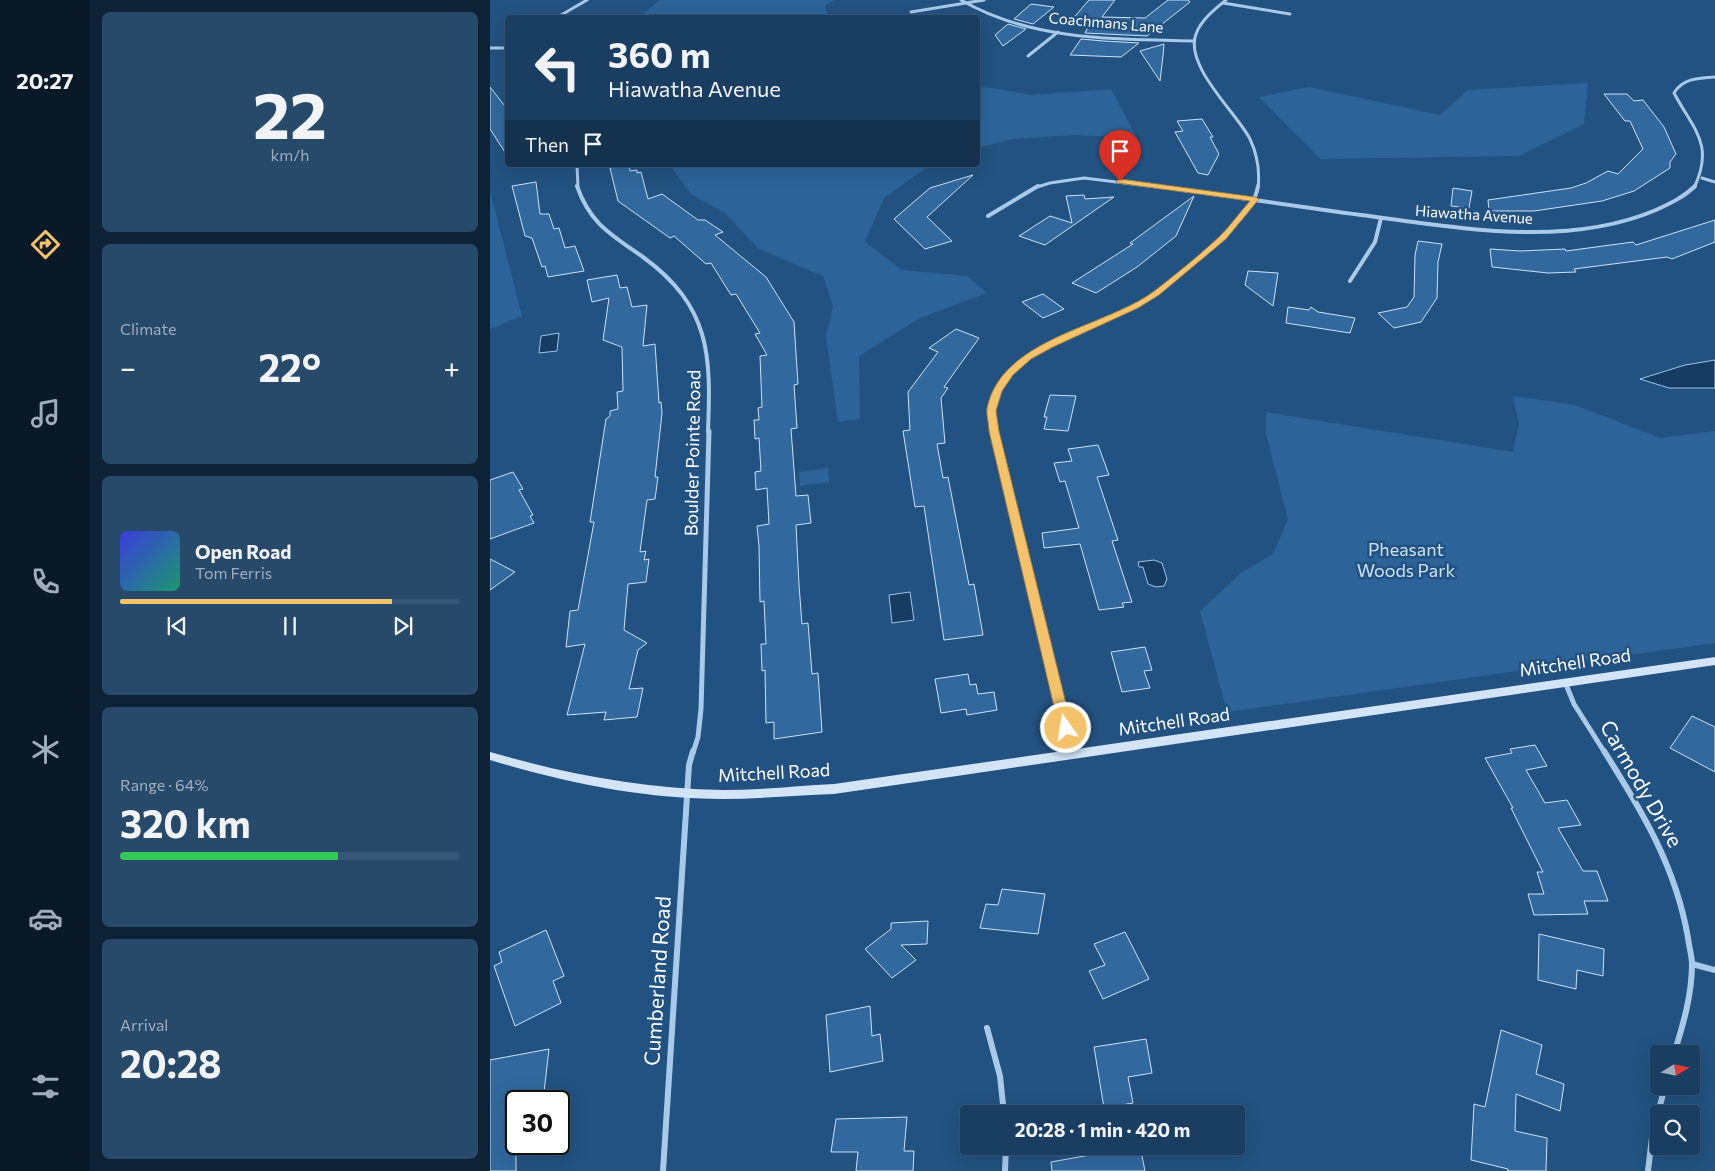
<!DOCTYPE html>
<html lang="en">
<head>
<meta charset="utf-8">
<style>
  body { margin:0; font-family:Commissioner,sans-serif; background:#27496a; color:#f1f3f6; height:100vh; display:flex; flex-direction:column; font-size:19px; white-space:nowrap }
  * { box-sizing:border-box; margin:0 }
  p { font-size:16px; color:#9faebd }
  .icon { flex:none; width:28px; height:28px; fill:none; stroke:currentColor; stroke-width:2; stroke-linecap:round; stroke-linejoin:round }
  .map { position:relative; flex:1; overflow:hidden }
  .side { display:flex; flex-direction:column; gap:12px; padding:12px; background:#0e2235; width:400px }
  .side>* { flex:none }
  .top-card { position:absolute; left:15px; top:15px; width:475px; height:152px; border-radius:5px; box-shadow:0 5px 20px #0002,0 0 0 1px #385776; background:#1a3e61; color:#f1f3f6; overflow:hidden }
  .needle { width:32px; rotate:80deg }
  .controls { position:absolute; left:1160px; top:1045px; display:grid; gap:10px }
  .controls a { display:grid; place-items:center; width:50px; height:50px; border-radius:5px; background:#1a3e61; box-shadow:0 5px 20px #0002,0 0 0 1px #385776; font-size:25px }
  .speed { position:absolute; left:15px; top:1090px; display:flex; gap:10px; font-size:25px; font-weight:700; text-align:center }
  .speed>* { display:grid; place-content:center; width:65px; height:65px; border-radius:50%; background:#1a3e61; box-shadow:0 5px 20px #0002,0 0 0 1px #385776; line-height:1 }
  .speed .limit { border:2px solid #111; border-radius:8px; background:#fff; color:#111 }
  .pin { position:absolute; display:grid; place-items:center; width:42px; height:42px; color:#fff; margin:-51px -21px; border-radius:50% 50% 50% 0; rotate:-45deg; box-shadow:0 0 5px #0007 }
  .pin .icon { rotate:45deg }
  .me { position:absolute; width:55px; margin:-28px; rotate:347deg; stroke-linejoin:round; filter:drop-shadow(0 0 4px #0008) }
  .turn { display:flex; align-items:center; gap:18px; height:105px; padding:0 20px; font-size:22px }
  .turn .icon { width:65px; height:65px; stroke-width:2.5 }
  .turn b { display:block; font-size:35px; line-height:42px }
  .then { display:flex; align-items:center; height:48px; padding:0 20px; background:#0003; gap:10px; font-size:19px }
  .big { font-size:38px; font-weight:700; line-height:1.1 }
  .side .widget { flex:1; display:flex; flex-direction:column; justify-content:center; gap:8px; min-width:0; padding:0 18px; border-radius:8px; background:#27496a }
  .side .dial { align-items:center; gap:0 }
  .dial b { font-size:65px; line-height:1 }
  .song { display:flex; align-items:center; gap:15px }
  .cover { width:60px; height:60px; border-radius:8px; background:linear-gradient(135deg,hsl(240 70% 55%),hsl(160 70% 35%)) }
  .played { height:5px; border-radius:2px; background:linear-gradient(90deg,#f4c26a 80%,#385776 80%) }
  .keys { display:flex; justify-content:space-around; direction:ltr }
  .heat { display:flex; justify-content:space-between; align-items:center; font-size:28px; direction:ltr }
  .charge { height:8px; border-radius:4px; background:linear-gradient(90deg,#34c759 64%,#385776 0) }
  .trip { position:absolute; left:470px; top:1105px; width:285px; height:50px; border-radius:5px; background:#1a3e61; box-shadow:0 5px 20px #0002,0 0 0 1px #385776; font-weight:700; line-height:50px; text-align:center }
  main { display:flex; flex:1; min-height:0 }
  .dock { display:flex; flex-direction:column; width:90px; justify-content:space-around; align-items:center; background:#0a1927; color:#9faebd }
  .dock .icon { width:35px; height:35px }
  .dock .selected { color:#f4c26a }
  .dock b { font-size:22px; color:#f1f3f6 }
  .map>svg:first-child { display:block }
  .green { fill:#2c6499 }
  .water { fill:#173c61; stroke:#9cc5e9 }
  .building { fill:#31699e; stroke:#cce2f6 }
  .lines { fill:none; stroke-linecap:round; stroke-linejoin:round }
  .minor-far3 { stroke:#a8c9e8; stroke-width:3 }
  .minor-far2 { stroke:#a8c9e8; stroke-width:4 }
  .minor-far1 { stroke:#a8c9e8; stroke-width:5 }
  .minor { stroke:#a8c9e8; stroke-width:6 }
  .secondary { fill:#d2e4f6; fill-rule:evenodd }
  .route { fill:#f4c26a; stroke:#9f7e45 }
  .labels { text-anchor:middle; stroke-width:5; stroke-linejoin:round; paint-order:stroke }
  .far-street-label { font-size:15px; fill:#fff; stroke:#225281 }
  .street-label { font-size:18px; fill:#fff; stroke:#225281 }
  .park-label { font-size:18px; fill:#cce2f6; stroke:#225281 }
  .near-street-label { font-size:21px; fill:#fff; stroke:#225281 }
</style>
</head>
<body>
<main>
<nav class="dock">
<b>20:27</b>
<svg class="icon selected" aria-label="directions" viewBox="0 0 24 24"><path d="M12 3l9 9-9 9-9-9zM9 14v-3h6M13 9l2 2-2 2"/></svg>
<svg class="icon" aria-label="music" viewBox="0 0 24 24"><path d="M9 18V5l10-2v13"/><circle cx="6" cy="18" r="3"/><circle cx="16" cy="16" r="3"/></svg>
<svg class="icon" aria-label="phone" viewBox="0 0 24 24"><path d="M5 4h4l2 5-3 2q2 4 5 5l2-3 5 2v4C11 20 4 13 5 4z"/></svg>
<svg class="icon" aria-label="climate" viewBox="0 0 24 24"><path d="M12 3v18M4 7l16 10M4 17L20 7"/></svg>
<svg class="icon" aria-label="car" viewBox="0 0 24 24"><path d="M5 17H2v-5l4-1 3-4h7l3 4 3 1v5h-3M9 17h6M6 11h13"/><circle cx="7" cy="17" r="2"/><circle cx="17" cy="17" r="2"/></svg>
<svg class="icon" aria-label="filters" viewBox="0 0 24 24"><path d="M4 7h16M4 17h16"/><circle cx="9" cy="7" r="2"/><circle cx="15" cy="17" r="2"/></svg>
</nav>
<section class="side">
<div class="widget dial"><b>22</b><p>km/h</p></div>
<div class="widget"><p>Climate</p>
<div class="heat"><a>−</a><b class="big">22°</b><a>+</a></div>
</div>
<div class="widget">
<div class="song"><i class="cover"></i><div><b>Open Road</b><p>Tom Ferris</p></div></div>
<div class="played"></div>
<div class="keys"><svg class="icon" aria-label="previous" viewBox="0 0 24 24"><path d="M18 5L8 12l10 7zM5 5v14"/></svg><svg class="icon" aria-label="pause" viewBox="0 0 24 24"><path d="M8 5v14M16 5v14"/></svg><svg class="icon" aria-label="next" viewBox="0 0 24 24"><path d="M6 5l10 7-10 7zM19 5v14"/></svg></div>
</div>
<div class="widget"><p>Range · 64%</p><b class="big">320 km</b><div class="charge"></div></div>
<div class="widget"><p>Arrival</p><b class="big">20:28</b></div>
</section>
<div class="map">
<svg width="1225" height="1171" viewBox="0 0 1225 1171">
  <rect width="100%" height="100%" fill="#225281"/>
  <g class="green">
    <polygon points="170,0 344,0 335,6 338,17 149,17"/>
    <polygon points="1098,83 1094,124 1029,156 830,159 769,97 819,87 950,115 978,90"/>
    <polygon points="488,86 543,95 621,89 647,138 584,135 523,139 488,148"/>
    <polygon points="180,165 440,165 394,198 375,242 412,270 477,276 497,293 430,318 369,356 370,419 348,422 336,337 343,306 333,276 269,249 235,213 201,194"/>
    <polygon points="0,191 32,316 0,329"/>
    <polygon points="1023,396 1085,405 1170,438 1225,431 1225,643 737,712 710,611 751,573 783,554 798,519 776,434 776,412 1023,452 1029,424"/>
    <polygon points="338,468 339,482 310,486 309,472"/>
  </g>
  <g class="water">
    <polygon points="69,333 67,351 49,353 51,336"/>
    <polygon points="1225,360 1225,388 1179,388 1150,379 1195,365"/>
    <polygon points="664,560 672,563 677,579 674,586 666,587 658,584 653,567 649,567 648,562"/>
    <polygon points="420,592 424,620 402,623 399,595"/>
  </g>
  <g class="building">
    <polygon points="599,0 625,0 612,17 655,18 678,0 698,0 700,2 657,36 595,33 600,24 580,22"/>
    <polygon points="541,4 564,7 543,24 524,19"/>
    <polygon points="518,24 536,29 513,46 505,35"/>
    <polygon points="591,39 614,41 649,43 631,57 580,55"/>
    <polygon points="674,44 673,56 670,81 650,51"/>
    <polygon points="0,87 18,110 18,157 0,129"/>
    <polygon points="1114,94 1137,94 1144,101 1153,100 1174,127 1186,154 1180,162 1180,168 1144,191 1112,201 1044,211 999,211 998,200 1081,188 1096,183 1118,171 1128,174 1153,149 1140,121 1135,121"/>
    <polygon points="712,119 723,137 720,137 729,154 718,175 708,173 685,132 693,131 687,121"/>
    <polygon points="139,165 140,171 147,170 147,173 151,172 158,199 172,194 208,220 215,220 233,232 225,235 276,277 304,322 308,384 304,385 307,428 301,429 306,496 318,495 321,523 306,525 309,585 312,624 318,623 322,674 328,673 332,732 284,739 284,722 276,723 275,670 272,671 271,644 276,644 274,601 270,602 269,546 267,526 279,524 277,488 266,490 265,472 271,471 269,438 265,439 264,420 269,420 268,408 272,407 270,356 277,355 265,334 270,333 246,294 241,295 221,263 216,264 184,236 180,238 128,201 120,168"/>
    <polygon points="483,175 437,217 462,241 435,249 404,219 440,188"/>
    <polygon points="46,182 50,214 59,214 64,229 69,228 75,248 85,246 94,271 58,277 55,266 52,267 42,238 35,236 22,186"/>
    <polygon points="963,188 982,191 979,208 961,206"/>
    <polygon points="594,195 595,199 624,197 555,245 529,236 560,216 582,223 576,196"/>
    <polygon points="704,196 686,236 647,267 606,293 582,283 643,244 640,243"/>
    <polygon points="1225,220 1225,242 1182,259 1177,257 1084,269 1086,272 1058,273 1002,267 1000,249 1030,251 1075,249 1076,251 1143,242 1146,245"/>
    <polygon points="928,241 952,244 948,262 947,298 931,322 904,328 888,313 917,307 924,297 925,255"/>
    <polygon points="758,271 788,273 783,306 755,285"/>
    <polygon points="127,275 130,288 137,287 142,307 157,305 153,346 165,344 169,403 171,402 172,413 165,477 168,477 165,499 157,500 150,552 156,551 154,560 159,559 156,582 138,584 134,630 157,643 148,650 139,689 153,688 147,717 114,720 116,712 77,715 95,644 76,647 80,611 88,610 104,522 100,522 116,419 120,416 120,411 128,409 127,392 133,391 132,347 113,340 119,298 102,302 97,280"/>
    <polygon points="553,294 574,309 553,318 532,302"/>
    <polygon points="798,307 819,310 821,307 828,312 865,318 860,333 796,323"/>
    <polygon points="466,329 489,338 454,387 458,388 451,398 455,443 447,444 453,478 458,477 479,585 484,584 493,635 454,640 434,506 425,507 413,431 420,430 418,392 448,352 439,348"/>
    <polygon points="560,395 586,396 578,431 554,429 557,417 554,417"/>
    <polygon points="608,445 619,475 607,477 628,540 622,541 642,602 632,603 634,607 609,610 590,544 554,548 552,533 589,528 575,481 570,482 564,463 582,461 578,449"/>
    <polygon points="23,472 33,489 29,490 43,515 40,516 44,523 0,539 0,480"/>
    <polygon points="0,559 25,572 0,590"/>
    <polygon points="655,647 662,670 654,671 660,688 632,692 621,652"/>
    <polygon points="478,674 480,685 486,684 488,694 504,692 507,710 477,715 476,709 451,713 445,679"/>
    <polygon points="1202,716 1225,727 1225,772 1180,748"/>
    <polygon points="1045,745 1057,766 1036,770 1055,803 1077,800 1091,825 1068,828 1093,871 1107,871 1118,901 1094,901 1098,914 1044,915 1038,894 1054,894 1047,872 1053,872 1021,808 1023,808 995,758 1022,753 1020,749"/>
    <polygon points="512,889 555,894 548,934 490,928 496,904 508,905"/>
    <polygon points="438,921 437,944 411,945 426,960 402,978 375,949 401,929 401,923"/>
    <polygon points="56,930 74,976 63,981 71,1003 25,1026 4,966 12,962 9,952"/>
    <polygon points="635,932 659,979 613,999 599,971 615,965 604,944"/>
    <polygon points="1049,934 1114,949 1113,976 1087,970 1086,989 1048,980"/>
    <polygon points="380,1006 382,1036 390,1034 393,1061 340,1072 336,1015"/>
    <polygon points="1011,1030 1052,1045 1046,1074 1074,1084 1070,1111 1026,1094 1025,1131 1057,1138 1056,1171 1018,1171 1018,1169 981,1160 984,1104 995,1107"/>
    <polygon points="656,1039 662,1073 638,1077 643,1103 614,1108 604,1047"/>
    <polygon points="59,1049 53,1101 26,1101 26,1171 0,1171 0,1060"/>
    <polygon points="417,1117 414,1151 424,1151 423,1171 366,1171 368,1152 341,1152 346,1119"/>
    <polygon points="650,1146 655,1171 562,1171 561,1162"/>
  </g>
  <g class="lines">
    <g class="minor-far3">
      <path d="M 471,0 C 541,41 625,39 704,41"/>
      <path d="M 736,0 C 725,9 711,20 706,34 C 694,66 746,112 760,139 C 767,154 770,171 768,188"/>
      <polyline points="733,3 800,14"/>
      <polyline points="421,12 494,0"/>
      <polyline points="66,18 97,0"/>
      <polyline points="0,48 18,48"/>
      <polyline points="18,52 18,63"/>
      <polyline points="538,56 568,32"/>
      <polyline points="87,165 88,188"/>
      <polyline points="1212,178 1225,182"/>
      <polyline points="544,188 560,183 594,178 675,188"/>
      <path d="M 1204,188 C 1225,144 1203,129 1184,93 C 1193,78 1209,78 1225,77"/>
    </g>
    <g class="minor-far2">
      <path d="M 87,186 C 100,224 122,235 153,257 C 221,307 221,355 218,432"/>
      <path d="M 665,186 C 734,195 802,206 871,215 C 966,227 1074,249 1166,210 C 1181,203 1194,197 1205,186"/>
      <polyline points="498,216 548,186"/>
      <polyline points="860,281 885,242 891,218"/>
      <path d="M 504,432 C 489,351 600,334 651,303 C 669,292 684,278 700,265 C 712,255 726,245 737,233 C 750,219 765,206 768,186"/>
    </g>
    <g class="minor-far1">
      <polyline points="504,431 583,753"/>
      <polyline points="1075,682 1084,704 1115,753"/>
      <polyline points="203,753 208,737 211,709 219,431"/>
    </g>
    <g class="minor">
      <polyline points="582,751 583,754"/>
      <path d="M 1114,751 C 1152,811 1186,867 1198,938 C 1199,947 1202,956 1202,964 C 1202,995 1193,1025 1184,1054"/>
      <polyline points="1202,964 1225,970"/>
      <polyline points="497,1028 510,1076 514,1114"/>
      <polyline points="173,1171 199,765 203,751"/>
      <polyline points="515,1171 516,1146"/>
      <polyline points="1158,1171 1162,1137 1175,1086"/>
    </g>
    <path class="secondary" d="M 1225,657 L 1225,665 L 344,794 C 307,795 270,799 233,799 C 154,799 76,783 0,760 L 0,752 C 76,774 154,789 233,790 C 270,790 307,786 344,784 Z"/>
  </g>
  <path class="route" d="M 630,179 L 765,197 L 769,199 L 736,239 L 669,295 L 648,308 L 563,347 L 541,359 L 523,375 L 512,391 L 506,411 L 509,431 L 582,728 L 580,731 L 571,731 L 569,728 L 499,431 C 499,424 496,415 497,408 C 512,338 613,328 663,292 C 684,276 711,254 730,236 C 741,225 750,212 760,201 L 627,183 L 626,181 Z"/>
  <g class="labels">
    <g class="far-street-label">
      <text transform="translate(616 23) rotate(5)" y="5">Coachmans Lane</text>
      <text transform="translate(984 215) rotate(4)" y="5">Hiawatha Avenue</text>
    </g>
    <g class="street-label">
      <text transform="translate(203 453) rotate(-89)" y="6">Boulder Pointe Road</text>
      <text transform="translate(1085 663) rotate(-8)" y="6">Mitchell Road</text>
      <text transform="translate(684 722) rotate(-8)" y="6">Mitchell Road</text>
      <text transform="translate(284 773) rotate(-3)" y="6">Mitchell Road</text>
    </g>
    <g class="park-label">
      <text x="916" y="556">Pheasant<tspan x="916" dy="21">Woods Park</tspan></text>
    </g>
    <g class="near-street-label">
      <text transform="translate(1151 784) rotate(60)" y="7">Carmody Drive</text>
      <text transform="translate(168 981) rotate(-86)" y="7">Cumberland Road</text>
    </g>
  </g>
</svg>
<div class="controls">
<a><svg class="needle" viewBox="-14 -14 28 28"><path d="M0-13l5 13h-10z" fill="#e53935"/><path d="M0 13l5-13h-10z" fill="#9faebd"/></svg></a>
<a><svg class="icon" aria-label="search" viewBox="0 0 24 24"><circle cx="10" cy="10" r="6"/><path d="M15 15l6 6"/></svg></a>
</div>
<div class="speed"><div class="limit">30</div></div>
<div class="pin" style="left:630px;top:181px;background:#d93025"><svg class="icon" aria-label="arrive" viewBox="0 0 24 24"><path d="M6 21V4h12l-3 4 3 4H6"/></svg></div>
<svg class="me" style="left:576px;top:728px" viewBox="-20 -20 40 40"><circle r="17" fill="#f4c26a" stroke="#fff" stroke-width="3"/><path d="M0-11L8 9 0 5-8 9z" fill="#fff"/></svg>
<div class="trip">20:28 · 1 min · 420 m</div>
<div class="top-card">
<div class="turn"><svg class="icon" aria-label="left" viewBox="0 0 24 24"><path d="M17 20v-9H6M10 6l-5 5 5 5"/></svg><div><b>360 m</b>Hiawatha Avenue</div></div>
<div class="then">Then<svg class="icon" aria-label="arrive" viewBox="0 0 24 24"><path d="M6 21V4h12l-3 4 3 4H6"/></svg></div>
</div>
</div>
</main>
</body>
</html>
